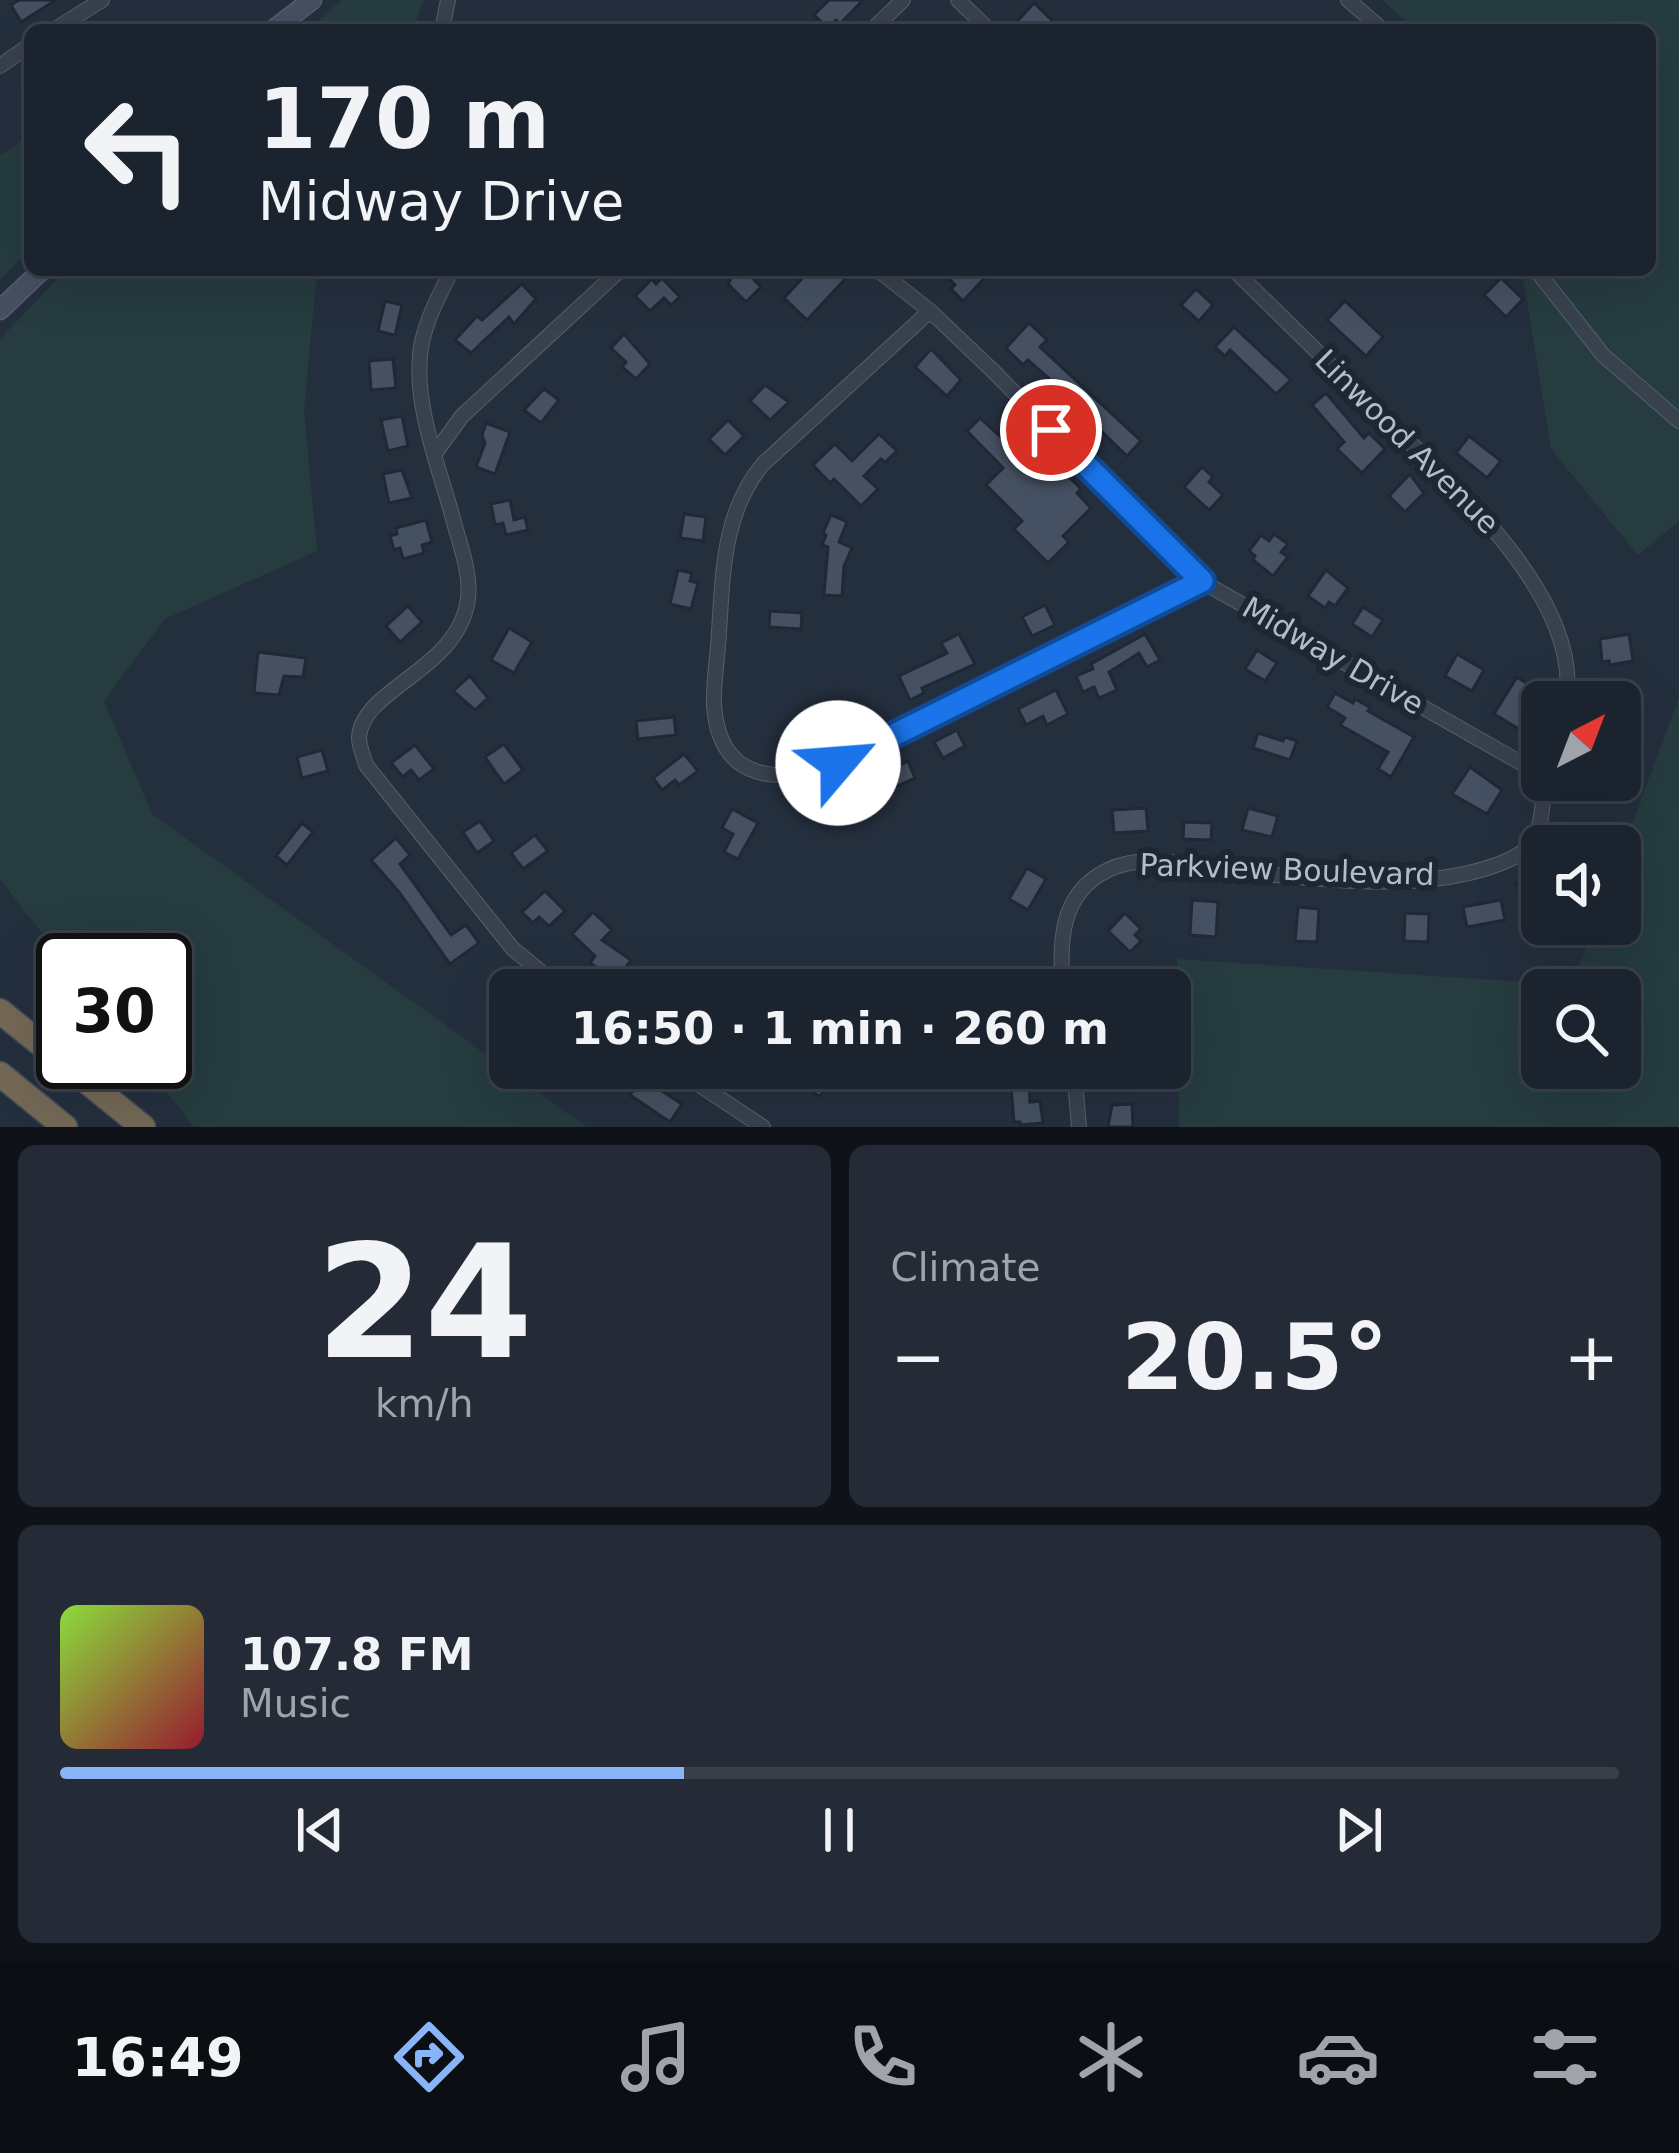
<!DOCTYPE html>
<html lang="en">
<head>
<meta charset="utf-8">
<style>
  body { margin:0; font-family:"DejaVu Sans",sans-serif; background:#242b36; color:#f1f3f6; height:100vh; display:flex; flex-direction:column; font-size:45px; white-space:nowrap }
  * { box-sizing:border-box; margin:0 }
  p { font-size:39px; color:#a0a4aa }
  .icon { flex:none; width:66px; height:66px; fill:none; stroke:currentColor; stroke-width:2; stroke-linecap:round; stroke-linejoin:round }
  .map { position:relative; height:1127px; overflow:hidden }
  .sheet { display:flex; flex-direction:column; gap:18px; padding:18px; background:#0f1319; flex:1 }
  .sheet>* { flex:none }
  .guide { position:absolute; left:24px; top:24px; width:1632px; height:252px; border-radius:18px; box-shadow:0 12px 48px #0002,0 0 0 3px #39404a; background:#1b232e; color:#f1f3f6; overflow:hidden }
  .needle { width:78px; rotate:42deg }
  .fabs { position:absolute; left:1521px; top:681px; display:grid; gap:24px }
  .fabs a { display:grid; place-items:center; width:120px; height:120px; border-radius:18px; background:#1b232e; box-shadow:0 12px 48px #0002,0 0 0 3px #39404a; font-size:60px }
  .speed { position:absolute; left:36px; top:933px; display:flex; gap:24px; font-size:60px; font-weight:700; text-align:center }
  .speed>* { display:grid; place-content:center; width:156px; height:156px; border-radius:50%; background:#1b232e; box-shadow:0 12px 48px #0002,0 0 0 3px #39404a; line-height:1 }
  .speed .limit { border:6px solid #111; border-radius:18px; background:#fff; color:#111 }
  .pin { position:absolute; display:grid; place-items:center; width:102px; height:102px; color:#fff; margin:-51px; border:6px solid #fff; border-radius:50%; box-shadow:0 3px 12px #0007 }
  .me { position:absolute; width:132px; margin:-66px; rotate:63deg; stroke-linejoin:round; filter:drop-shadow(0 0 9px #0008) }
  .turn { display:flex; align-items:center; gap:42px; height:252px; padding:0 36px; font-size:54px }
  .turn .icon { width:156px; height:156px; stroke-width:2.5 }
  .turn b { display:block; font-size:84px; line-height:102px }
  .big { font-size:90px; font-weight:700; line-height:1.1 }
  .sheet .tile { flex:1; display:flex; flex-direction:column; justify-content:center; gap:18px; min-width:0; padding:0 42px; border-radius:18px; background:#242b36 }
  .sheet .dial { align-items:center; gap:0 }
  .dial b { font-size:156px; line-height:1 }
  .song { display:flex; align-items:center; gap:36px }
  .cover { width:144px; height:144px; border-radius:18px; background:linear-gradient(135deg,hsl(90 70% 55%),hsl(350 70% 35%)) }
  .played { height:12px; border-radius:6px; background:linear-gradient(90deg,#8ab4f8 40%,#39404a 40%) }
  .keys { display:flex; justify-content:space-around; direction:ltr }
  .heat { display:flex; justify-content:space-between; align-items:center; font-size:66px; direction:ltr }
  .sheet .tiles { flex:1; display:grid; gap:18px; grid-template-columns:1fr 1fr }
  .tile:last-child { grid-column:span 2 }
  .trip { position:absolute; left:489px; top:969px; width:702px; height:120px; border-radius:18px; background:#1b232e; box-shadow:0 12px 48px #0002,0 0 0 3px #39404a; font-weight:700; line-height:120px; text-align:center }
  .tabs { display:flex; height:192px; justify-content:space-around; align-items:center; background:#0b0e12; color:#a0a4aa }
  .tabs .icon { width:84px; height:84px }
  .tabs .on { color:#8ab4f8 }
  .tabs b { font-size:54px; color:#f1f3f6 }
  .map>svg:first-child { display:block }
  .green { fill:#263c3f; fill-rule:evenodd }
  .building { fill:#455162; stroke:#1f2835; stroke-width:3 }
  .lines { fill:none; stroke-linecap:round; stroke-linejoin:round }
  .street-casing { stroke:#565f6c; stroke-width:16 }
  .secondary-casing { stroke:#565f6c; stroke-width:21 }
  .highway-casing { stroke:#434c59; stroke-width:27 }
  .street { stroke:#38414e; stroke-width:14 }
  .secondary { stroke:#465061; stroke-width:18 }
  .highway { stroke:#746855; stroke-width:24 }
  .route-casing { stroke:#114b97; stroke-width:30 }
  .route { stroke:#1a73e8; stroke-width:21 }
  .labels { text-anchor:middle; stroke-width:12; stroke-linejoin:round; paint-order:stroke }
  .street-label { font-size:30px; fill:#b4bcc9; stroke:#1d2633 }
</style>
</head>
<body>
<div class="map">
<svg width="1679" height="1127" viewBox="0 0 1679 1127">
  <rect width="100%" height="100%" fill="#242f3e"/>
  <g class="green">
    <polygon points="342,0 423,0 413,30 307,30"/>
    <polygon points="1382,0 1679,0 1679,521 1638,555 1551,449 1522,270 1650,270 1650,30 1416,30"/>
    <polygon points="30,135 30,248 0,280 0,156"/>
    <polygon points="66,270 317,270 304,411 317,551 165,619 104,701 152,814 587,1127 194,1127 143,1062 165,1062 165,960 63,960 0,879 0,339"/>
    <path d="M 1679,698 L 1679,1127 L 1179,1127 L 1177,959 L 1572,985 L 1595,924 L 1620,924 L 1620,856 ZM 1620,990 L 1620,1068 L 1542,1068 L 1542,990 Z"/>
  </g>
  <g class="building">
    <polygon points="19,0 56,0 21,22 11,5"/>
    <polygon points="829,0 863,0 840,24 836,20 828,28 814,15"/>
    <polygon points="1034,3 1062,30 1009,30"/>
    <polygon points="735,270 745,270 761,287 746,302 728,284"/>
    <polygon points="810,270 839,270 847,277 807,320 784,298"/>
    <polygon points="941,270 992,270 963,301 951,289 955,285"/>
    <polygon points="662,278 680,297 671,305 664,298 650,311 635,296 652,279 656,284"/>
    <polygon points="1501,278 1523,299 1506,317 1484,295"/>
    <polygon points="522,284 536,299 514,324 509,317 471,353 455,340 477,316 482,320"/>
    <polygon points="1196,289 1213,305 1199,321 1181,305"/>
    <polygon points="385,301 402,305 395,335 378,331"/>
    <polygon points="1345,301 1383,337 1366,356 1327,320"/>
    <polygon points="1029,323 1047,340 1040,347 1141,441 1127,456 1096,426 1093,429 1083,420 1087,417 1080,406 1028,360 1023,365 1006,348"/>
    <polygon points="1234,327 1291,380 1276,394 1230,350 1225,356 1215,347"/>
    <polygon points="624,334 650,364 636,379 622,367 626,362 611,348"/>
    <polygon points="931,349 961,380 947,396 915,367"/>
    <polygon points="393,359 396,388 371,390 369,361"/>
    <polygon points="765,385 789,402 770,420 750,401"/>
    <polygon points="544,389 559,400 541,423 524,410"/>
    <polygon points="1326,393 1364,438 1369,433 1385,449 1362,473 1337,449 1344,442 1312,405"/>
    <polygon points="402,416 408,446 388,451 381,420"/>
    <polygon points="980,418 1018,453 1032,440 1081,489 1077,493 1091,508 1063,536 1069,542 1048,563 1014,529 1022,521 986,485 1003,468 967,431"/>
    <polygon points="728,420 744,436 725,455 709,439"/>
    <polygon points="486,423 510,432 495,474 476,467 485,443 482,435"/>
    <polygon points="879,434 897,451 885,462 881,459 864,476 878,489 861,506 834,479 830,483 813,465 835,444 852,461"/>
    <polygon points="1469,436 1501,461 1487,478 1456,453"/>
    <polygon points="1202,467 1213,477 1209,482 1223,495 1209,510 1184,487"/>
    <polygon points="402,470 412,498 389,503 383,474"/>
    <polygon points="1410,474 1424,493 1405,512 1389,496"/>
    <polygon points="510,500 514,520 525,517 528,530 506,535 503,523 495,525 491,504"/>
    <polygon points="684,514 706,517 703,541 680,538"/>
    <polygon points="831,515 847,522 839,542 852,548 844,566 842,596 824,595 828,547 822,545 826,535 823,533"/>
    <polygon points="426,520 432,542 422,545 424,553 403,559 400,548 394,550 390,536 397,534 396,528"/>
    <polygon points="1274,534 1288,544 1281,552 1288,557 1273,576 1253,560 1255,556 1249,551 1261,535 1269,541"/>
    <polygon points="678,570 692,573 690,581 698,583 691,609 670,604"/>
    <polygon points="1326,570 1348,588 1335,606 1329,602 1325,608 1308,596"/>
    <polygon points="1045,605 1055,625 1032,636 1022,617"/>
    <polygon points="408,606 422,622 400,642 386,626"/>
    <polygon points="1363,607 1383,620 1372,637 1352,624"/>
    <polygon points="770,611 802,613 801,629 769,627"/>
    <polygon points="509,628 532,642 514,673 491,660"/>
    <polygon points="959,634 975,664 922,688 924,693 910,700 899,676 947,653 941,643"/>
    <polygon points="1145,634 1160,660 1147,667 1139,653 1109,672 1117,690 1099,698 1094,687 1083,692 1076,676 1093,669 1091,664"/>
    <polygon points="1629,634 1633,661 1610,665 1609,661 1602,662 1600,639"/>
    <polygon points="1257,650 1277,663 1265,681 1245,669"/>
    <polygon points="258,652 306,658 303,677 284,676 279,695 254,693"/>
    <polygon points="1457,654 1484,670 1472,691 1445,676"/>
    <polygon points="470,676 488,698 475,710 453,691"/>
    <polygon points="1517,677 1537,690 1519,729 1494,714"/>
    <polygon points="1056,690 1068,714 1047,725 1043,716 1026,725 1018,709"/>
    <polygon points="1335,693 1353,703 1355,699 1371,708 1368,711 1414,737 1391,777 1378,769 1388,752 1340,725 1345,718 1327,707"/>
    <polygon points="834,704 839,717 812,731 806,714"/>
    <polygon points="674,717 676,735 638,739 636,721"/>
    <polygon points="957,730 965,746 943,758 934,742"/>
    <polygon points="1258,733 1283,741 1285,737 1297,741 1290,760 1253,748"/>
    <polygon points="504,744 523,770 504,784 485,757"/>
    <polygon points="415,745 434,769 419,780 411,770 403,777 391,763"/>
    <polygon points="322,750 328,771 302,778 297,757"/>
    <polygon points="684,754 698,771 679,785 675,780 662,790 653,778"/>
    <polygon points="908,761 915,778 864,801 868,810 845,822 836,805 845,801 841,794"/>
    <polygon points="1470,767 1502,790 1487,814 1452,794"/>
    <polygon points="1146,808 1148,831 1114,833 1112,810"/>
    <polygon points="1248,808 1278,816 1272,837 1242,830"/>
    <polygon points="732,809 758,823 738,859 724,852 733,834 722,828"/>
    <polygon points="480,821 494,841 477,853 463,832"/>
    <polygon points="1184,822 1212,823 1211,840 1183,839"/>
    <polygon points="302,823 313,832 287,865 276,856"/>
    <polygon points="535,835 548,851 523,869 511,853"/>
    <polygon points="396,838 410,855 400,864 451,935 466,925 479,943 450,964 399,892 371,860"/>
    <polygon points="1027,868 1046,879 1028,910 1009,899"/>
    <polygon points="1542,871 1542,892 1524,901 1516,884"/>
    <polygon points="545,891 565,911 549,926 539,917 533,923 522,912"/>
    <polygon points="1192,900 1218,902 1216,937 1190,935"/>
    <polygon points="1501,900 1505,920 1467,927 1463,907"/>
    <polygon points="1298,907 1319,909 1317,942 1295,941"/>
    <polygon points="593,912 612,930 602,940 631,960 616,981 590,963 595,956 572,934"/>
    <polygon points="1125,913 1141,929 1135,935 1141,941 1130,952 1108,931"/>
    <polygon points="1405,913 1429,914 1428,942 1404,941"/>
    <polygon points="788,1068 807,1068 829,1083 820,1096 795,1083 792,1086 781,1079"/>
    <polygon points="1028,1068 1030,1102 1040,1101 1043,1123 1020,1125 1020,1122 1014,1122 1011,1087 997,1088 995,1070"/>
    <polygon points="642,1078 682,1104 670,1122 630,1095"/>
    <polygon points="1132,1104 1133,1127 1108,1127 1112,1105"/>
  </g>
  <g class="lines">
    <g class="street-casing">
      <g id="street">
        <polyline points="958,0 989,30"/>
        <polyline points="1348,0 1383,30"/>
        <polyline points="54,30 102,0"/>
        <polyline points="442,30 448,0"/>
        <polyline points="872,30 903,0"/>
        <polyline points="0,66 30,45"/>
        <path d="M 452,270 C 440,294 426,319 421,347 C 412,405 441,471 455,526 C 461,548 471,575 468,598 C 460,670 361,688 359,738 C 359,747 364,757 366,765 L 513,949 L 563,990"/>
        <polyline points="878,270 930,311 991,369 1201,581 1542,775"/>
        <path d="M 1234,270 C 1282,317 1330,364 1378,412 C 1446,478 1584,597 1566,702"/>
        <polyline points="1536,270 1603,355 1679,421"/>
        <path d="M 930,311 L 763,464 C 723,512 723,572 719,632 C 718,656 713,682 714,706 C 720,784 781,784 839,763 L 1201,581"/>
        <polyline points="436,452 462,416 620,270"/>
        <path d="M 1063,990 C 1059,945 1059,893 1108,870 C 1149,850 1202,869 1245,872 C 1321,879 1410,891 1484,869 C 1504,863 1527,855 1536,835 C 1543,818 1543,797 1544,780"/>
        <polyline points="674,1068 763,1127"/>
        <polyline points="1074,1068 1079,1127"/>
      </g>
    </g>
    <g class="secondary-casing">
      <g id="secondary">
        <polyline points="273,30 312,0"/>
        <polyline points="0,310 42,270"/>
      </g>
    </g>
    <g class="highway-casing">
      <g id="highway">
        <polyline points="0,1011 143,1127"/>
        <polyline points="0,1074 65,1127"/>
      </g>
    </g>
    <use href="#street" class="street"/>
    <use href="#secondary" class="secondary"/>
    <use href="#highway" class="highway"/>
  </g>
  <g class="lines">
    <g class="route-casing">
      <polyline id="route" points="838,763 1202,581 1051,430"/>
    </g>
    <use href="#route" class="route"/>
  </g>
  <g class="labels">
    <g class="street-label">
      <text transform="translate(1407 442) rotate(45)" y="10">Linwood Avenue</text>
      <text transform="translate(1333 656) rotate(30)" y="10">Midway Drive</text>
      <text transform="translate(1287 870) rotate(2)" y="10">Parkview Boulevard</text>
    </g>
  </g>
</svg>
<div class="fabs">
<a><svg class="needle" viewBox="-14 -14 28 28"><path d="M0-13l5 13h-10z" fill="#e53935"/><path d="M0 13l5-13h-10z" fill="#a0a4aa"/></svg></a>
<a><svg class="icon" aria-label="sound" viewBox="0 0 24 24"><path d="M4 9h4l5-4v14l-5-4H4zM17 9q2 3 0 6"/></svg></a>
<a><svg class="icon" aria-label="search" viewBox="0 0 24 24"><circle cx="10" cy="10" r="6"/><path d="M15 15l6 6"/></svg></a>
</div>
<div class="speed"><div class="limit">30</div></div>
<div class="pin" style="left:1051px;top:430px;background:#d93025"><svg class="icon" aria-label="arrive" viewBox="0 0 24 24"><path d="M6 21V4h12l-3 4 3 4H6"/></svg></div>
<svg class="me" style="left:838px;top:763px" viewBox="-20 -20 40 40"><circle r="19" fill="#fff"/><path d="M0-13L10 11 0 6-10 11z" fill="#1a73e8"/></svg>
<div class="trip">16:50 · 1 min · 260 m</div>
<div class="guide">
<div class="turn"><svg class="icon" aria-label="left" viewBox="0 0 24 24"><path d="M17 20v-9H6M10 6l-5 5 5 5"/></svg><div><b>170 m</b>Midway Drive</div></div>
</div>
</div>
<section class="sheet">
<div class="tiles">
<div class="tile dial"><b>24</b><p>km/h</p></div>
<div class="tile"><p>Climate</p>
<div class="heat"><a>−</a><b class="big">20.5°</b><a>+</a></div>
</div>
<div class="tile">
<div class="song"><i class="cover"></i><div><b>107.8 FM</b><p>Music</p></div></div>
<div class="played"></div>
<div class="keys"><svg class="icon" aria-label="previous" viewBox="0 0 24 24"><path d="M18 5L8 12l10 7zM5 5v14"/></svg><svg class="icon" aria-label="pause" viewBox="0 0 24 24"><path d="M8 5v14M16 5v14"/></svg><svg class="icon" aria-label="next" viewBox="0 0 24 24"><path d="M6 5l10 7-10 7zM19 5v14"/></svg></div>
</div>
</div>
</section>
<nav class="tabs">
<b>16:49</b>
<svg class="icon on" aria-label="directions" viewBox="0 0 24 24"><path d="M12 3l9 9-9 9-9-9zM9 14v-3h6M13 9l2 2-2 2"/></svg>
<svg class="icon" aria-label="music" viewBox="0 0 24 24"><path d="M9 18V5l10-2v13"/><circle cx="6" cy="18" r="3"/><circle cx="16" cy="16" r="3"/></svg>
<svg class="icon" aria-label="phone" viewBox="0 0 24 24"><path d="M5 4h4l2 5-3 2q2 4 5 5l2-3 5 2v4C11 20 4 13 5 4z"/></svg>
<svg class="icon" aria-label="climate" viewBox="0 0 24 24"><path d="M12 3v18M4 7l16 10M4 17L20 7"/></svg>
<svg class="icon" aria-label="car" viewBox="0 0 24 24"><path d="M5 17H2v-5l4-1 3-4h7l3 4 3 1v5h-3M9 17h6M6 11h13"/><circle cx="7" cy="17" r="2"/><circle cx="17" cy="17" r="2"/></svg>
<svg class="icon" aria-label="filters" viewBox="0 0 24 24"><path d="M4 7h16M4 17h16"/><circle cx="9" cy="7" r="2"/><circle cx="15" cy="17" r="2"/></svg>
</nav>
</body>
</html>
